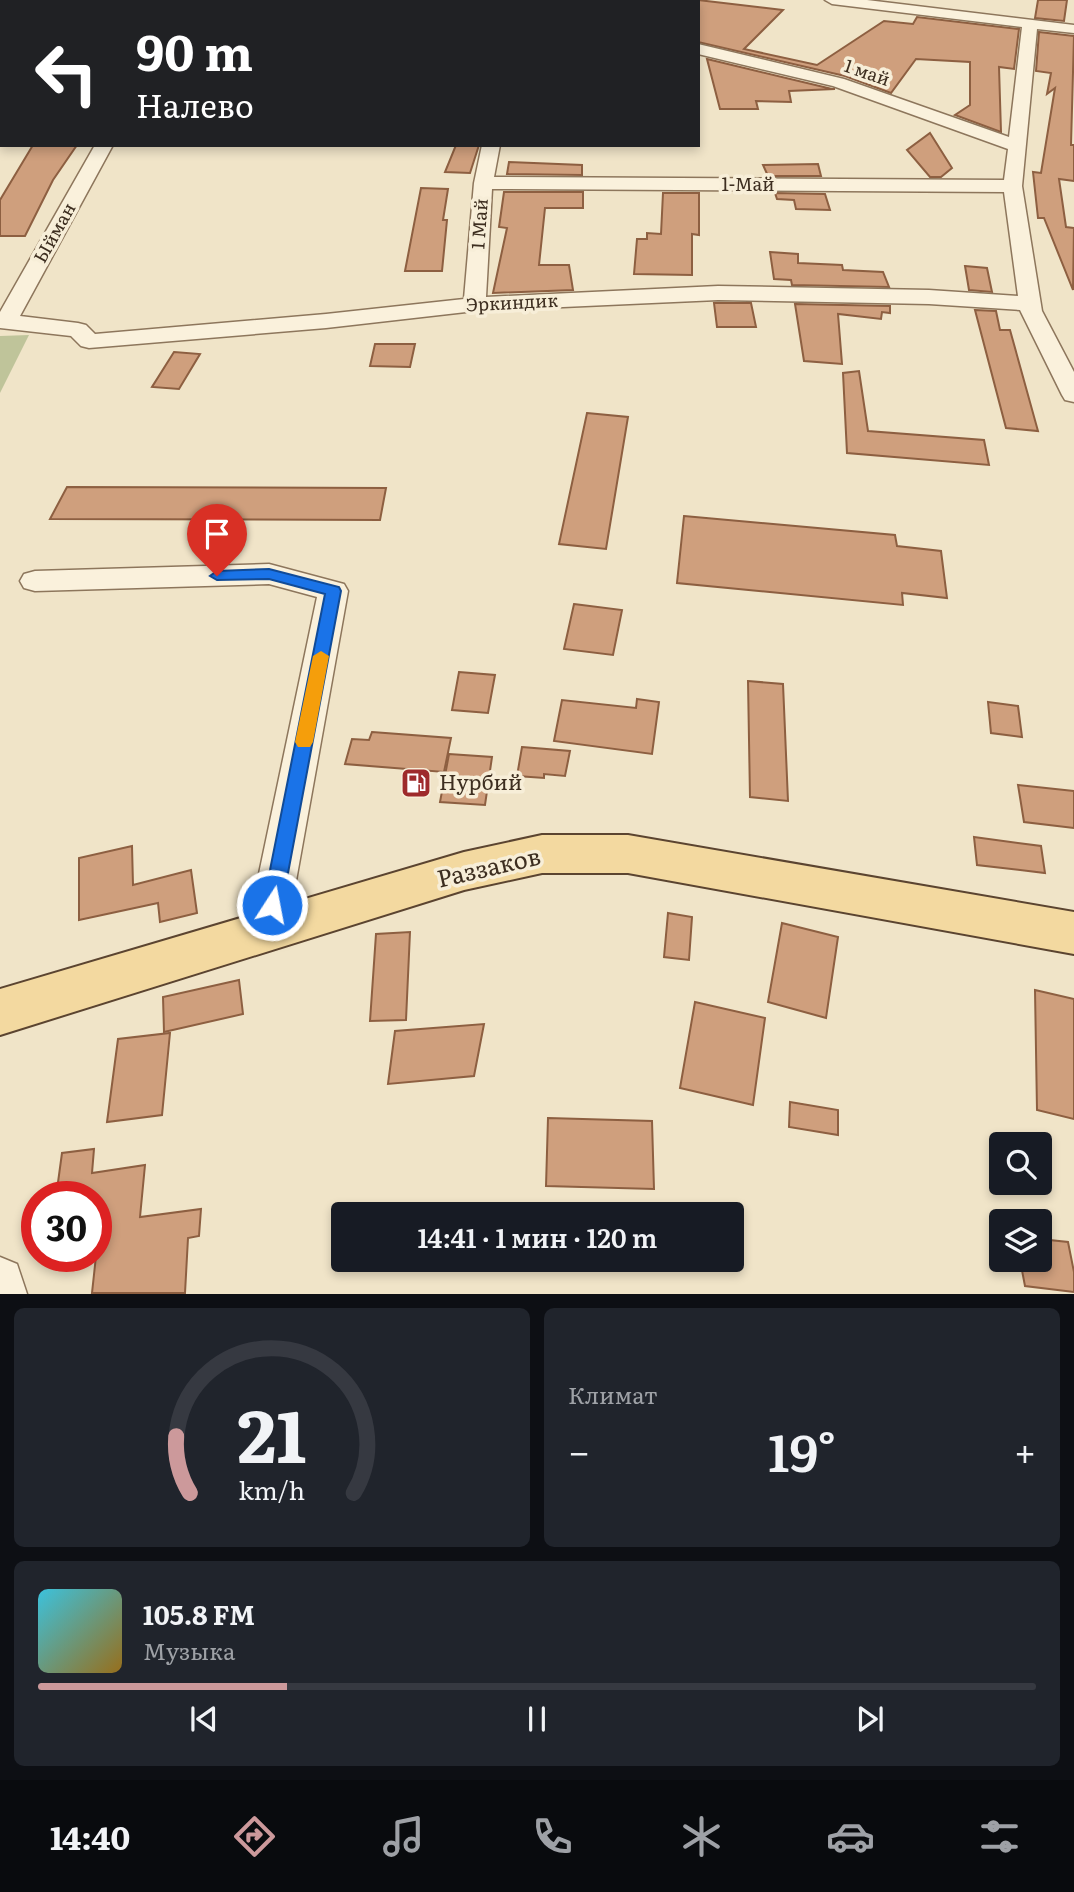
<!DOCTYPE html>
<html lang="ru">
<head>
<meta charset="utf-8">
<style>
  body { margin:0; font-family:Literata,serif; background:#20242c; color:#f1f3f6; height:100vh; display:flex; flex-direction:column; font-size:26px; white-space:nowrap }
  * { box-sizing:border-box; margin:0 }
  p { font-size:23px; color:#9ea1a6 }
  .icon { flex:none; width:38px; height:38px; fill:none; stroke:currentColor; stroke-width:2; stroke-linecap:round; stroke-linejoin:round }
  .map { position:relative; height:1294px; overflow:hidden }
  .panel { display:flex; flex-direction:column; gap:14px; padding:14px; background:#0d0f14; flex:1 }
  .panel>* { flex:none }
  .banner { position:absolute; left:0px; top:0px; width:700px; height:147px; box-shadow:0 4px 10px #0003; background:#202124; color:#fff; overflow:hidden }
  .buttons { position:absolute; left:989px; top:1132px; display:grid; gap:14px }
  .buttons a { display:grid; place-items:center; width:63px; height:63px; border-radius:7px; background:#171b24; box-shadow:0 4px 10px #0003; font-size:35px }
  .speed { position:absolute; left:21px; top:1181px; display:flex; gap:14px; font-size:35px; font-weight:700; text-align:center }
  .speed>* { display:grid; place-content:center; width:91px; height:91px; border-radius:50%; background:#171b24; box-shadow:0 4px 10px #0003; line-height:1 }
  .speed .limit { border:10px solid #d22; background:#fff; color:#111 }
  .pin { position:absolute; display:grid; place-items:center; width:60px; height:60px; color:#fff; margin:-72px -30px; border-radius:50% 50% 50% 0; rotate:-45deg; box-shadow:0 0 7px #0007 }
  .pin .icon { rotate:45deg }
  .me { position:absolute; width:77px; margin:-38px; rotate:11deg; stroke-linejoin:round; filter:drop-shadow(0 0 5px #0008) }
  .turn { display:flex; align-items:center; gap:24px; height:147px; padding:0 21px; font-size:32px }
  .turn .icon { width:91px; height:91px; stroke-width:2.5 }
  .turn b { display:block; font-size:49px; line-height:60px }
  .big { font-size:52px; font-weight:600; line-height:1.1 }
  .panel .card { flex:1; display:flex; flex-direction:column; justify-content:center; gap:10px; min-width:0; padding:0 24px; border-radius:10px; background:#20242c }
  .panel .dial { align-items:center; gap:0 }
  .dial svg { height:182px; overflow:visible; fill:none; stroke:#363941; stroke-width:7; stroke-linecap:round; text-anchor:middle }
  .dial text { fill:#f1f3f6; stroke:none }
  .song { display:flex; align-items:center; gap:21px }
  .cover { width:84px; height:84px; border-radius:10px; background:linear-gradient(135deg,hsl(190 70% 55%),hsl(40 70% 35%)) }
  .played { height:7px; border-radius:4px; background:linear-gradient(90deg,#cc999b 25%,#363941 25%) }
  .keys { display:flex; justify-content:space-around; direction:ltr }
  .heat { display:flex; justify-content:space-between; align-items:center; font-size:38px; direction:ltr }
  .panel .tiles { flex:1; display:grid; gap:14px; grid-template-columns:1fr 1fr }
  .card:last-child { grid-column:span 2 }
  .trip { position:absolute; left:331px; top:1202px; width:413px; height:70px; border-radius:7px; background:#171b24; box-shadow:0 4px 10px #0003; font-weight:600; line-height:70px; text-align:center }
  .tabs { display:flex; height:112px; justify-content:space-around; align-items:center; background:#090b0e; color:#9ea1a6 }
  .tabs .icon { width:49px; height:49px }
  .tabs .current { color:#cc999b }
  .tabs b { font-size:32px; color:#f1f3f6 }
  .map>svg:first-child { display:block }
  .cemetery { fill:#bfc49a }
  .building { fill:#cf9f7d; stroke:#8d5f41; stroke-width:2 }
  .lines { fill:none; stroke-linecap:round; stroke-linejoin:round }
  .street-casing { stroke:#8d765c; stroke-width:3 }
  .primary-casing { stroke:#5b4430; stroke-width:4 }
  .street { fill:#faf1dc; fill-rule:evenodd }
  .primary { fill:#f3d9a0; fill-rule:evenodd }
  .route { fill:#1a73e8; stroke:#114b97; stroke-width:2 }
  .slow { fill:#f59e0b }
  .labels { text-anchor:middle; stroke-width:7; stroke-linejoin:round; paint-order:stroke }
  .far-street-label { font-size:18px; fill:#3d2e20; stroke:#f7eed8 }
  .poi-label { font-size:21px; fill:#3d2e20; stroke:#f7eed8; text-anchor:start }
  .near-street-label { font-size:24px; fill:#3d2e20; stroke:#f7eed8 }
</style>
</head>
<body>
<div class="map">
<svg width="1074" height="1294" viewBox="0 0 1074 1294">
  <rect width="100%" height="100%" fill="#f0e4c8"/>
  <polygon class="cemetery" points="29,335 0,393 0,336"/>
  <g class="building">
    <polygon points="698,0 783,10 744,49 817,65 884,21 913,24 917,17 1019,29 1014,69 999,67 1001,132 955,115 970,105 970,62 916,59 891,93 845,76 698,42"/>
    <polygon points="1038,0 1067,0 1064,21 1035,18"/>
    <polygon points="1039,32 1074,36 1071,145 1074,145 1074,181 1059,179 1066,227 1074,228 1073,290 1044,218 1038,218 1033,172 1041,173 1055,88 1047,94 1051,73 1036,71"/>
    <polygon points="707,59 832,89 835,89 789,91 791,102 756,101 758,109 720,109"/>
    <polygon points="930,133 952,168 941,177 930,177 907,150"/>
    <polygon points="33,145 77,145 53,180 25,236 0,236 0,200"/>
    <polygon points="456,145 479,145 470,173 445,172"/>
    <polygon points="509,162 582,165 582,175 507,174"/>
    <polygon points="818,164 821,176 768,176 763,165"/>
    <polygon points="421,188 448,189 443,220 447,220 442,271 405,271"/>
    <polygon points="504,192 583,192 583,208 545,208 539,265 569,265 573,290 493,293 507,228 499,227"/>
    <polygon points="663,193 699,193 699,235 692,234 692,275 634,274 637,239 647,239 647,233 661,234"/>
    <polygon points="775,193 825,194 830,210 796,209 794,200 777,199"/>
    <polygon points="770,252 798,254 798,263 842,265 843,270 883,272 889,287 792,285 791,280 774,279"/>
    <polygon points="965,266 987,268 992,292 969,290"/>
    <polygon points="714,303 751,303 756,327 717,327"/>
    <polygon points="795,304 890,306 890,313 882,312 881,319 838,314 842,364 804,361"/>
    <polygon points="975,310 996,311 1000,330 1010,330 1038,431 1006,428"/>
    <polygon points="375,344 415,344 410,367 370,366"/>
    <polygon points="174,352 200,354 179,389 152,387"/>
    <polygon points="859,371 868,431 984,440 989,465 847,453 843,373"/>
    <polygon points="587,413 628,417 606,549 559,544"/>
    <polygon points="67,487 386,488 380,520 50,519"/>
    <polygon points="684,516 895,535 897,546 941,551 947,598 902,593 903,605 677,583"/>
    <polygon points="574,604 622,610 613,655 564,649"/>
    <polygon points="459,672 495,675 488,713 452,710"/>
    <polygon points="748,681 783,684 788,801 750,797"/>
    <polygon points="637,699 659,702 652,754 554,741 562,700 636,708"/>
    <polygon points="988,702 1018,706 1022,737 991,733"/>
    <polygon points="372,732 451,738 444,772 345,764 352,739 369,740"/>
    <polygon points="522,747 570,751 565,776 544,774 544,778 517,776"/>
    <polygon points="449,754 492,757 485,805 440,802"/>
    <polygon points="1018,785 1074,791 1074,828 1024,822"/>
    <polygon points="974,837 1041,846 1045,873 977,865"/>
    <polygon points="132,846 133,885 191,870 197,913 160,922 158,903 79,920 79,858"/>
    <polygon points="668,913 692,917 689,960 664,957"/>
    <polygon points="782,923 838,937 826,1018 768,1002"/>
    <polygon points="410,932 406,1020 370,1021 376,934"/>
    <polygon points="239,980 243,1014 164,1032 163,997"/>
    <polygon points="1035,990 1074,999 1074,1119 1037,1110"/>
    <polygon points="695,1002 765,1018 753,1105 680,1088"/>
    <polygon points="484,1024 474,1076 388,1084 395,1031"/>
    <polygon points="170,1033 162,1115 107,1122 118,1039"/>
    <polygon points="790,1102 838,1110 838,1135 789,1127"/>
    <polygon points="548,1118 652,1121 654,1189 546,1186"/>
    <polygon points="94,1149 92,1173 145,1165 140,1217 201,1209 199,1236 188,1238 185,1293 92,1293 96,1256 96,1197 56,1197 62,1153"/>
    <polygon points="1040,1239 1068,1242 1074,1272 1074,1292 1025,1286 1020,1260 1040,1260"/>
  </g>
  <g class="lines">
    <g class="street-casing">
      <g id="street">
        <polygon points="62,0 76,0 61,2"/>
        <polygon points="399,0 440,0 398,2"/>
        <polygon points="617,0 633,0 634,2 618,2"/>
        <path d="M 825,0 L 867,0 L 1074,25 L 1074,33 L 1037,29 L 1022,186 L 1042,311 L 1074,372 L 1074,402 L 1065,400 L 1062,395 L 1020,310 L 929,304 L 718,300 L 475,311 L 326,328 L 89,348 L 81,346 L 71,336 L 0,328 L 0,312 L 95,145 L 113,145 L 20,316 L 78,323 L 86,325 L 95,334 L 326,314 L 464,299 L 474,183 L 482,145 L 500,145 L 494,177 L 1004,180 L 1008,149 L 833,86 L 698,54 L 698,44 L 844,79 L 1009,137 L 1022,27 L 832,4 ZM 492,189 L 1004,192 L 1018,296 L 929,290 L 718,286 L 486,297 Z"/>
        <rect x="0" y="43" width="2" height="10"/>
        <polygon points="2,73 2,84 0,85 0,74"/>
        <rect x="0" y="109" width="2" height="10"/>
        <polygon points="269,564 344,584 348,591 287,931 281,943 267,948 253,943 247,931 317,597 269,584 35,591 24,588 20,581 24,574 35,571"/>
        <polygon points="0,1257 17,1264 27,1294 0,1294"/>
      </g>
    </g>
    <g class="primary-casing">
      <polygon id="primary" points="542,835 628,835 1074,912 1074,954 628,873 542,873 464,890 0,1035 0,989 464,852"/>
    </g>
    <use href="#street" class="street"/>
    <use href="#primary" class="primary"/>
  </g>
  <polygon class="route" points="269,569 339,587 341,591 282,905 279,911 272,913 266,911 263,905 325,594 269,579 217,580 210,576 217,571"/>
  <polygon class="slow" points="321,651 329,656 313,742 310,747 298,747 295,742 313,656"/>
  <defs>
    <g id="fuel-square" transform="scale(1.575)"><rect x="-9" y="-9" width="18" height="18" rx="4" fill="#9e2a2b" stroke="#f7eed8"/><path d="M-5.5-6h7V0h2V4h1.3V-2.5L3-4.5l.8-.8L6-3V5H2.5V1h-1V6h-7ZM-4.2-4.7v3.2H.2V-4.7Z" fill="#fff"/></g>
  </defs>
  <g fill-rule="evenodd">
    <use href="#fuel-square" x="416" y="783"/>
  </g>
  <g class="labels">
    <g class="far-street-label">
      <text transform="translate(867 73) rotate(19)" y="6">1 май</text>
      <text x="748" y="191">1-Май</text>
      <text transform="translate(480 224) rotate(-86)" y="6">1 Май</text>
      <text transform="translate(55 233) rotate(-61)" y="6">Ыйман</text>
      <text transform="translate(512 303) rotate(-3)" y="6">Эркиндик</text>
    </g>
    <g class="poi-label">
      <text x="439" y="790">Нурбий</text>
    </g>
    <g class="near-street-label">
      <text transform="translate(489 868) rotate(-13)" y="8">Раззаков</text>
    </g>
  </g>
</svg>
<div class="buttons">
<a><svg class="icon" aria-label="search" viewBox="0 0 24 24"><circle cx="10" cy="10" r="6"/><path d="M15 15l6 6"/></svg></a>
<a><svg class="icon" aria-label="layers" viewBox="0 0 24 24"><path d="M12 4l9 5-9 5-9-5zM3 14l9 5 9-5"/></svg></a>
</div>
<div class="speed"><div class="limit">30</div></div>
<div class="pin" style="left:217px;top:576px;background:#d93025"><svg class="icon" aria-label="arrive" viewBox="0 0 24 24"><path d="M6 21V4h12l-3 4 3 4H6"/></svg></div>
<svg class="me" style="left:272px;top:905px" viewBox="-20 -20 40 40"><circle r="17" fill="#1a73e8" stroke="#fff" stroke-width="3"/><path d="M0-11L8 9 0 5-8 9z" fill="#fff"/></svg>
<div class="trip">14:41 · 1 мин · 120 m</div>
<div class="banner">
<div class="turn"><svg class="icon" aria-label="left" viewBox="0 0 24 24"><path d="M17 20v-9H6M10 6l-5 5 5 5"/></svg><div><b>90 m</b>Налево</div></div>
</div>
</div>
<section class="panel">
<div class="tiles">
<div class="card dial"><svg viewBox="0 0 100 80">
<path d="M14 69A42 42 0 1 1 86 69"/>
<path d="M14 69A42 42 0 0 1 8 44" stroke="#cc999b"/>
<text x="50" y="56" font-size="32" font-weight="700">21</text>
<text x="50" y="72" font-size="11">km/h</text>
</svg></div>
<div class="card"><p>Климат</p>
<div class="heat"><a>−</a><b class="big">19°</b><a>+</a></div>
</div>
<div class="card">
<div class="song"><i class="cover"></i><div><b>105.8 FM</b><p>Музыка</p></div></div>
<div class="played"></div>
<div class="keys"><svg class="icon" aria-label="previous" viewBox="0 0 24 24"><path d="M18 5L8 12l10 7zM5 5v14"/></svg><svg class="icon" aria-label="pause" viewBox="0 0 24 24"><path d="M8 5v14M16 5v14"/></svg><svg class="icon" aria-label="next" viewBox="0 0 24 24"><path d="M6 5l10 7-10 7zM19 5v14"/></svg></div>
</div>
</div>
</section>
<nav class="tabs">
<b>14:40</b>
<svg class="icon current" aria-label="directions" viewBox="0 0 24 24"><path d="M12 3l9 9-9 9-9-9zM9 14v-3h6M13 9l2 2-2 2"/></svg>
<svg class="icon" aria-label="music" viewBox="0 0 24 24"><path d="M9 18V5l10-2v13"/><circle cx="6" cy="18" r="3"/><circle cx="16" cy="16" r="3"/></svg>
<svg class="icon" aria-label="phone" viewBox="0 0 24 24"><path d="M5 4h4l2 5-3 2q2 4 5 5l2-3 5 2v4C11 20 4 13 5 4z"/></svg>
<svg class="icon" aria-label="climate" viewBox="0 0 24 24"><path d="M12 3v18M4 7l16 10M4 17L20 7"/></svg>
<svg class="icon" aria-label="car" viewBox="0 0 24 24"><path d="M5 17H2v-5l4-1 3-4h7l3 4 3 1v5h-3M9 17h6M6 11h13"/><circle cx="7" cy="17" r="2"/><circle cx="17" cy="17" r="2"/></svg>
<svg class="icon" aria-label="filters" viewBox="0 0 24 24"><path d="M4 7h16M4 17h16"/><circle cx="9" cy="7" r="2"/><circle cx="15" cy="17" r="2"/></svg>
</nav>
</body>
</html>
